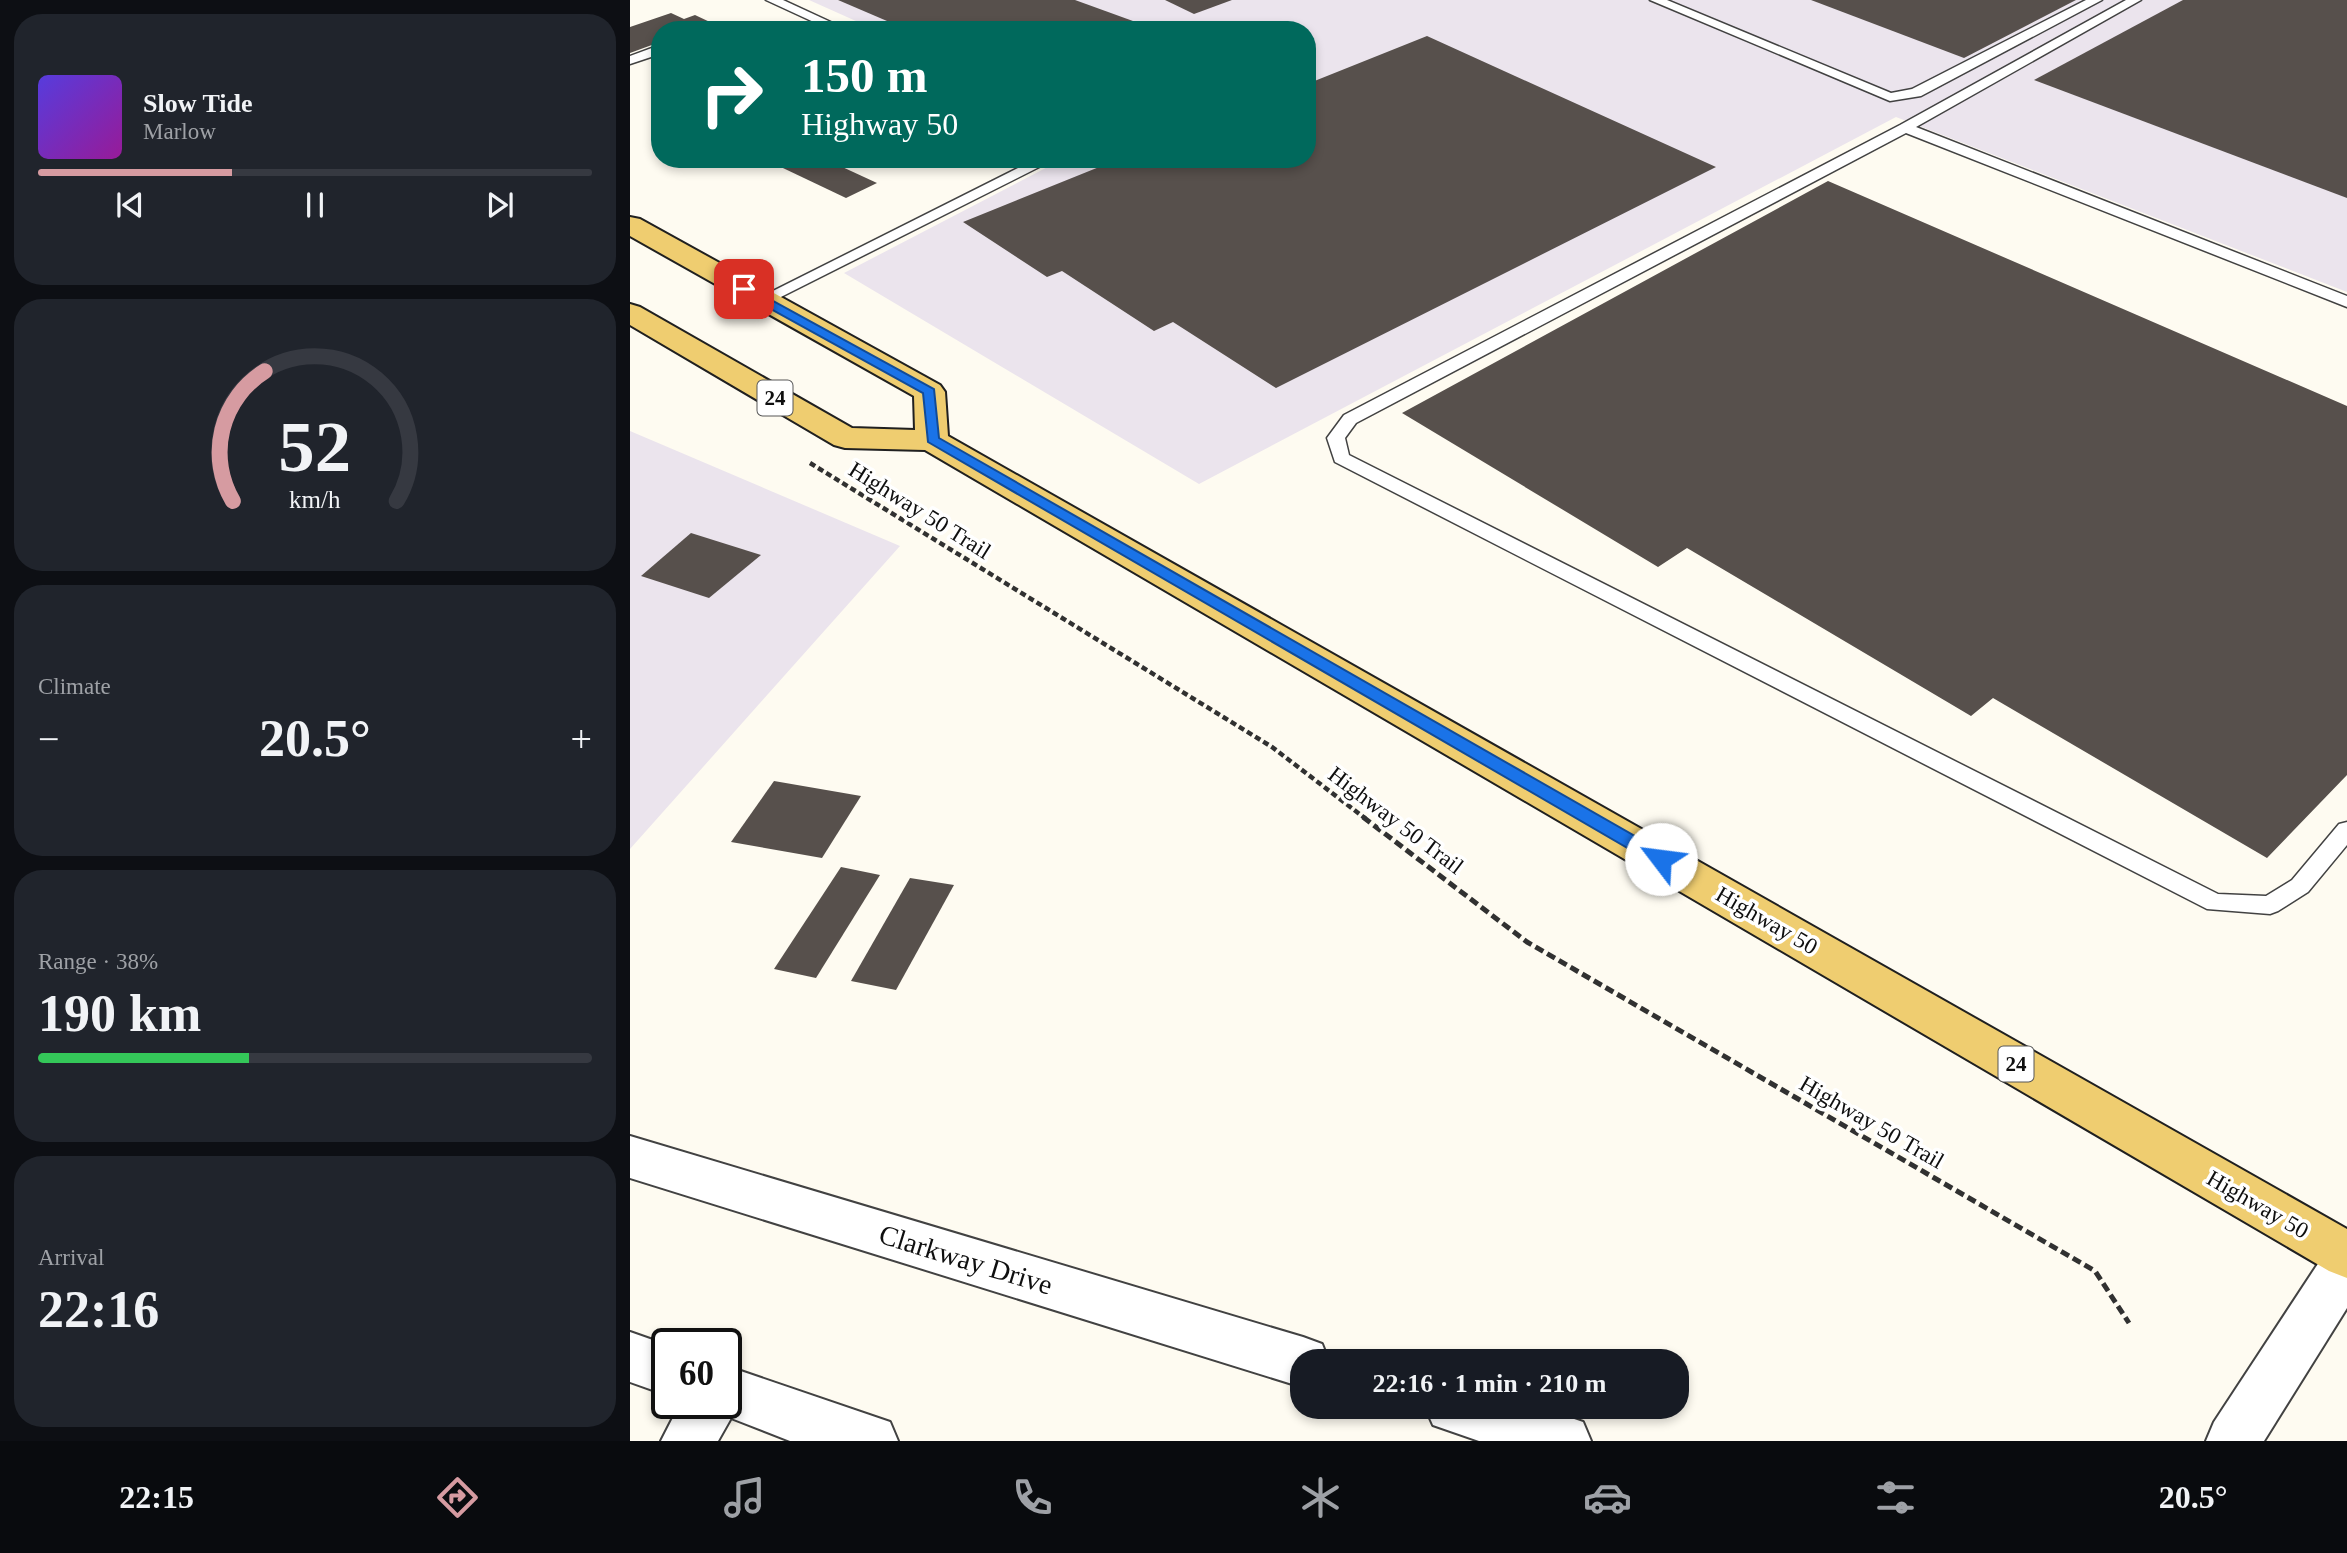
<!DOCTYPE html>
<html lang="en">
<head>
<meta charset="utf-8">
<style>
  body { margin:0; font-family:Georgia,serif; background:#20242c; color:#f1f3f6; height:100vh; display:flex; flex-direction:column; font-size:26px; white-space:nowrap }
  * { box-sizing:border-box; margin:0 }
  p { font-size:23px; color:#9ea1a6 }
  .icon { flex:none; width:38px; height:38px; fill:none; stroke:currentColor; stroke-width:2; stroke-linecap:round; stroke-linejoin:round }
  .map { position:relative; flex:1; overflow:hidden }
  .sheet { display:flex; flex-direction:column; gap:14px; padding:14px; background:#0d0f14; width:630px }
  .sheet>* { flex:none }
  .guide { position:absolute; left:21px; top:21px; width:665px; height:147px; border-radius:28px; box-shadow:0 4px 10px #0003; background:#00695c; color:#fff; overflow:hidden }
  .speed { position:absolute; left:21px; top:1328px; display:flex; gap:14px; font-size:35px; font-weight:700; text-align:center }
  .speed>* { display:grid; place-content:center; width:91px; height:91px; border-radius:50%; background:#171b24; box-shadow:0 4px 10px #0003; line-height:1 }
  .speed .limit { border:4px solid #111; border-radius:10px; background:#fff; color:#111 }
  .pin { position:absolute; display:grid; place-items:center; width:60px; height:60px; color:#fff; margin:-30px; border-radius:14px; box-shadow:0 4px 10px #0006 }
  .me { position:absolute; width:77px; margin:-38px; rotate:300deg; stroke-linejoin:round; filter:drop-shadow(0 0 5px #0008) }
  .turn { display:flex; align-items:center; gap:24px; height:147px; padding:0 35px; font-size:32px }
  .turn .icon { width:91px; height:91px; stroke-width:2.5 }
  .turn b { display:block; font-size:49px; line-height:60px }
  .big { font-size:52px; font-weight:700; line-height:1.1 }
  .sheet .tile { flex:1; display:flex; flex-direction:column; justify-content:center; gap:10px; min-width:0; padding:0 24px; border-radius:28px; background:#20242c }
  .sheet .dial { align-items:center; gap:0 }
  .dial svg { height:182px; overflow:visible; fill:none; stroke:#363941; stroke-width:7; stroke-linecap:round; text-anchor:middle }
  .dial text { fill:#f1f3f6; stroke:none }
  .song { display:flex; align-items:center; gap:21px }
  .cover { width:84px; height:84px; border-radius:10px; background:linear-gradient(135deg,hsl(250 70% 55%),hsl(300 70% 35%)) }
  .played { height:7px; border-radius:4px; background:linear-gradient(90deg,#d69ba1 35%,#363941 35%) }
  .keys { display:flex; justify-content:space-around; direction:ltr }
  .heat { display:flex; justify-content:space-between; align-items:center; font-size:38px; direction:ltr }
  .charge { height:10px; border-radius:5px; background:linear-gradient(90deg,#34c759 38%,#363941 0) }
  .trip { position:absolute; left:660px; top:1349px; width:399px; height:70px; border-radius:28px; background:#171b24; box-shadow:0 4px 10px #0003; font-weight:700; line-height:70px; text-align:center }
  .tab-bar { display:flex; height:112px; justify-content:space-around; align-items:center; background:#090b0e; color:#9ea1a6 }
  .tab-bar .icon { width:49px; height:49px }
  .tab-bar .current { color:#d69ba1 }
  .tab-bar b { font-size:32px; color:#f1f3f6 }
  main { display:flex; flex:1; min-height:0 }
  .map>svg:first-child { display:block }
  .industrial { fill:#ebe4ed }
  .building { fill:#57504c }
  .lines { fill:none; stroke-linecap:round; stroke-linejoin:round }
  .service-casing { stroke:#424242; stroke-width:3 }
  .minor-casing { stroke:#424242; stroke-width:4 }
  .primary-casing { stroke:#202020; stroke-width:4 }
  .path-far1 { stroke:#313131; stroke-width:4.5; stroke-dasharray:6 3.5; stroke-linecap:butt }
  .path { stroke:#313131; stroke-width:5; stroke-dasharray:9 4.5; stroke-linecap:butt }
  .service { fill:#fff; fill-rule:evenodd }
  .minor { fill:#fff; fill-rule:evenodd }
  .primary { fill:#efcd70; fill-rule:evenodd }
  .route { fill:#1a73e8; stroke:#114b97; stroke-width:2 }
  .labels { text-anchor:middle; stroke-width:7; stroke-linejoin:round; paint-order:stroke }
  .shield { fill:#fff; stroke:#575757; stroke-width:2 }
  .shield-label { font-size:21px; font-weight:bold; fill:#0f0f0f }
  .street-label { font-size:23px; fill:#0f0f0f; stroke:#fff }
  .near-street-label { font-size:28px; fill:#0f0f0f; stroke:#fff }
</style>
</head>
<body>
<main>
<section class="sheet">
<div class="tile">
<div class="song"><i class="cover"></i><div><b>Slow Tide</b><p>Marlow</p></div></div>
<div class="played"></div>
<div class="keys"><svg class="icon" aria-label="previous" viewBox="0 0 24 24"><path d="M18 5L8 12l10 7zM5 5v14"/></svg><svg class="icon" aria-label="pause" viewBox="0 0 24 24"><path d="M8 5v14M16 5v14"/></svg><svg class="icon" aria-label="next" viewBox="0 0 24 24"><path d="M6 5l10 7-10 7zM19 5v14"/></svg></div>
</div>
<div class="tile dial"><svg viewBox="0 0 100 80">
<path d="M14 69A42 42 0 1 1 86 69"/>
<path d="M14 69A42 42 0 0 1 28 12" stroke="#d69ba1"/>
<text x="50" y="56" font-size="32" font-weight="700">52</text>
<text x="50" y="72" font-size="11">km/h</text>
</svg></div>
<div class="tile"><p>Climate</p>
<div class="heat"><a>−</a><b class="big">20.5°</b><a>+</a></div>
</div>
<div class="tile"><p>Range · 38%</p><b class="big">190 km</b><div class="charge"></div></div>
<div class="tile"><p>Arrival</p><b class="big">22:16</b></div>
</section>
<div class="map">
<svg width="1717" height="1441" viewBox="0 0 1717 1441">
  <rect width="100%" height="100%" fill="#fefbf1"/>
  <g class="industrial">
    <polygon points="179,0 1717,0 1717,292 1266,117 569,484 214,273 433,159 677,159 677,30 246,30"/>
    <polygon points="0,431 270,546 0,849"/>
  </g>
  <g class="building">
    <polygon points="208,0 445,0 525,29 278,30"/>
    <polygon points="535,0 602,0 564,14"/>
    <polygon points="1181,0 1446,0 1334,58"/>
    <polygon points="1553,0 1717,0 1717,198 1404,80"/>
    <polygon points="41,13 54,19 65,15 82,23 63,30 30,30 30,42 0,53 0,27"/>
    <polygon points="797,36 1086,167 646,388 543,322 524,331 432,271 417,277 333,222 489,159 677,159 677,84"/>
    <polygon points="134,159 195,159 247,183 216,198"/>
    <polygon points="1198,181 1717,406 1717,775 1637,858 1363,698 1341,716 1057,548 1028,567 772,413"/>
    <polygon points="61,533 131,555 79,598 11,576"/>
    <polygon points="144,781 231,796 192,858 101,842"/>
    <polygon points="211,867 250,875 186,978 144,969"/>
    <polygon points="280,878 324,885 266,990 221,981"/>
  </g>
  <g class="lines">
    <g class="service-casing">
      <g id="service">
        <polygon points="136,0 153,0 218,30 201,30"/>
        <polygon points="1020,0 1037,0 1261,93 1282,89 1456,0 1472,0 1291,96 1260,101"/>
        <polygon points="1496,0 1511,0 1286,127 1717,296 1717,307 1276,133 726,423 715,438 719,455 1588,894 1636,896 1662,880 1709,824 1717,822 1717,845 1678,892 1648,911 1640,914 1577,909 705,462 697,438 714,415 1270,125"/>
        <polygon points="30,45 30,54 0,64 0,56"/>
        <polygon points="406,159 425,159 139,303 133,305 125,300"/>
      </g>
    </g>
    <g class="minor-casing">
      <g id="minor">
        <polygon points="0,1136 673,1337 692,1344 699,1362 672,1362 672,1387 0,1178"/>
        <polygon points="1717,1240 1717,1308 1634,1441 1576,1441 1584,1422 1699,1247"/>
        <polygon points="0,1332 37,1345 37,1395 0,1382"/>
        <polygon points="96,1366 260,1422 268,1441 160,1441 101,1418 88,1441 31,1441 50,1404 96,1404"/>
        <polygon points="795,1407 909,1407 953,1422 961,1441 849,1441 803,1425"/>
      </g>
    </g>
    <g class="primary-casing">
      <polygon id="primary" points="0,217 10,219 310,385 315,392 318,436 1717,1229 1717,1278 1699,1271 295,450 215,448 204,445 0,325 0,304 10,307 222,428 285,430 284,396 0,236"/>
    </g>
    <polyline class="path-far1" points="180,463 642,747 736,819"/>
    <polyline class="path" points="733,817 897,942 1465,1271 1499,1323"/>
    <use href="#service" class="service"/>
    <use href="#minor" class="minor"/>
    <use href="#primary" class="primary"/>
  </g>
  <polygon class="route" points="114,285 304,389 309,438 1038,855 1040,859 1038,864 1025,864 298,442 293,393 110,292 110,287"/>
  <g class="labels">
    <g class="shield">
      <rect x="127.5" y="380.5" width="35" height="35" rx="5"/>
      <rect x="1368.5" y="1046.5" width="35" height="35" rx="5"/>
    </g>
    <g class="shield-label">
      <text x="145" y="405">24</text>
      <text x="1386" y="1071">24</text>
    </g>
    <g class="street-label">
      <text transform="translate(290 510) rotate(32)" y="8">Highway 50 Trail</text>
      <text transform="translate(766 820) rotate(37)" y="8">Highway 50 Trail</text>
      <text transform="translate(1137 920) rotate(30)" y="8">Highway 50</text>
      <text transform="translate(1242 1122) rotate(30)" y="8">Highway 50 Trail</text>
      <text transform="translate(1628 1204) rotate(30)" y="8">Highway 50</text>
    </g>
    <g class="near-street-label">
      <text transform="translate(336 1259) rotate(17)" y="10">Clarkway Drive</text>
    </g>
  </g>
</svg>
<div class="speed"><div class="limit">60</div></div>
<div class="pin" style="left:114px;top:289px;background:#d93025"><svg class="icon" aria-label="arrive" viewBox="0 0 24 24"><path d="M6 21V4h12l-3 4 3 4H6"/></svg></div>
<svg class="me" style="left:1031px;top:859px" viewBox="-20 -20 40 40"><circle r="19" fill="#fff"/><path d="M0-13L10 11 0 6-10 11z" fill="#1a73e8"/></svg>
<div class="trip">22:16 · 1 min · 210 m</div>
<div class="guide">
<div class="turn"><svg class="icon" aria-label="right" viewBox="0 0 24 24"><path d="M7 20v-9h11M14 6l5 5-5 5"/></svg><div><b>150 m</b>Highway 50</div></div>
</div>
</div>
</main>
<nav class="tab-bar">
<b>22:15</b>
<svg class="icon current" aria-label="directions" viewBox="0 0 24 24"><path d="M12 3l9 9-9 9-9-9zM9 14v-3h6M13 9l2 2-2 2"/></svg>
<svg class="icon" aria-label="music" viewBox="0 0 24 24"><path d="M9 18V5l10-2v13"/><circle cx="6" cy="18" r="3"/><circle cx="16" cy="16" r="3"/></svg>
<svg class="icon" aria-label="phone" viewBox="0 0 24 24"><path d="M5 4h4l2 5-3 2q2 4 5 5l2-3 5 2v4C11 20 4 13 5 4z"/></svg>
<svg class="icon" aria-label="climate" viewBox="0 0 24 24"><path d="M12 3v18M4 7l16 10M4 17L20 7"/></svg>
<svg class="icon" aria-label="car" viewBox="0 0 24 24"><path d="M5 17H2v-5l4-1 3-4h7l3 4 3 1v5h-3M9 17h6M6 11h13"/><circle cx="7" cy="17" r="2"/><circle cx="17" cy="17" r="2"/></svg>
<svg class="icon" aria-label="filters" viewBox="0 0 24 24"><path d="M4 7h16M4 17h16"/><circle cx="9" cy="7" r="2"/><circle cx="15" cy="17" r="2"/></svg>
<b>20.5°</b>
</nav>
</body>
</html>
